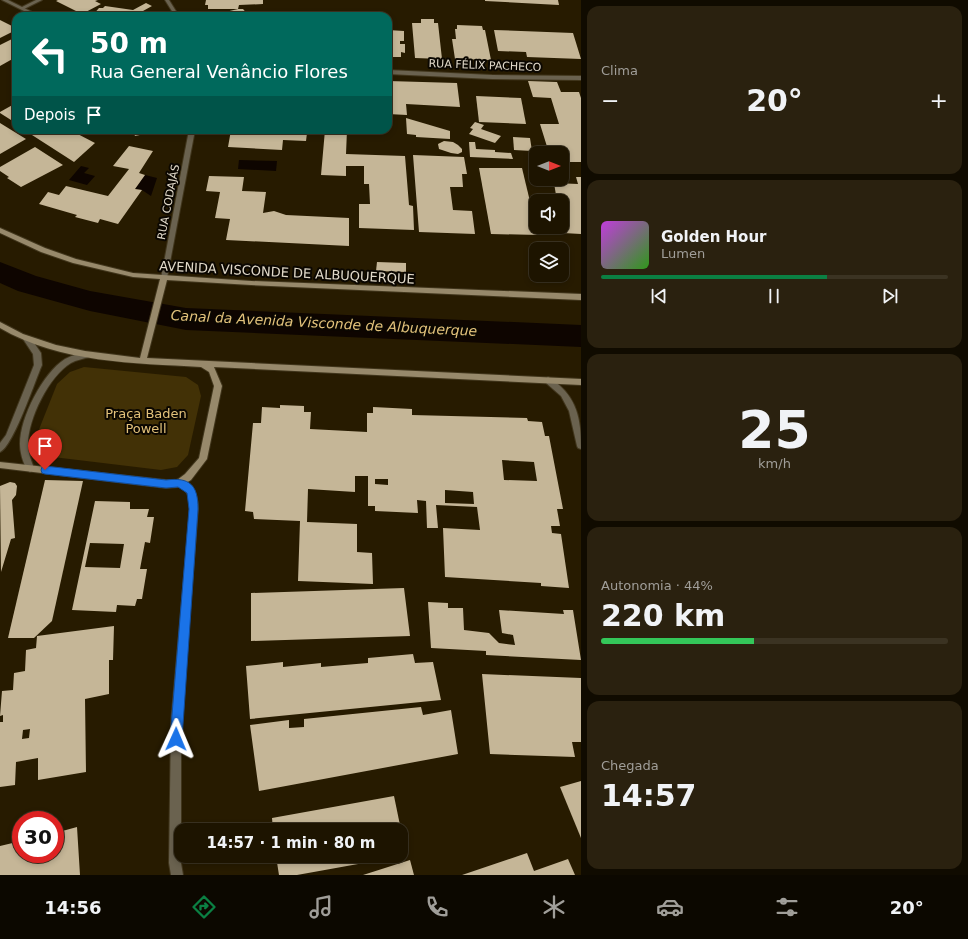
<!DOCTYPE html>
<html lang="pt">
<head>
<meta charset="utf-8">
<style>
  body { margin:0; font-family:"DejaVu Sans",sans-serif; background:#2a210f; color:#f1f3f6; height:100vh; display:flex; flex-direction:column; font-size:15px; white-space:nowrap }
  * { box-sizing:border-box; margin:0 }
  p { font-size:13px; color:#a09e99 }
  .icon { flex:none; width:22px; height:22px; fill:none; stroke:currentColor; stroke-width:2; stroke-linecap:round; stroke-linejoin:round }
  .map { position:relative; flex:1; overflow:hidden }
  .panel { display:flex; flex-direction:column; gap:6px; padding:6px; background:#100b00; width:387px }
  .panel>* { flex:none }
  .banner { position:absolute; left:12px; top:12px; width:380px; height:122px; border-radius:12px; box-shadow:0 2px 6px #0003,0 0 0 1px #3b3322; background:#00695c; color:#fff; overflow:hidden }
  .needle { width:26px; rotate:90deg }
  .fabs { position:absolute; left:529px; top:146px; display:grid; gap:8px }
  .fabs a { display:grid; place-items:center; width:40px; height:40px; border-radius:8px; background:#1d1400; box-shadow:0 2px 6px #0003,0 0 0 1px #3b3322; font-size:20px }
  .speed { position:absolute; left:12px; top:811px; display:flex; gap:8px; font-size:20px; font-weight:700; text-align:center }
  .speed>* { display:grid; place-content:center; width:52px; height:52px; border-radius:50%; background:#1d1400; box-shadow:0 2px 6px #0003,0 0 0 1px #3b3322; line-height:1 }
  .speed .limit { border:6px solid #d22; background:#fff; color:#111 }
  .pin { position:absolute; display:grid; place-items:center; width:34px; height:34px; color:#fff; margin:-41px -17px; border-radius:50% 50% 50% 0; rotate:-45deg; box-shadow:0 0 4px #0007 }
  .pin .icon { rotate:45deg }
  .me { position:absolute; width:44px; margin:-22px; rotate:1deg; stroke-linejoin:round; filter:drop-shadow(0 0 3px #0008) }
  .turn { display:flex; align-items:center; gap:14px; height:84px; padding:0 12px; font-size:18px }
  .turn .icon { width:52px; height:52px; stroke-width:2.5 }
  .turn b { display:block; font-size:28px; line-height:34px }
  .then { display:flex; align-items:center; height:38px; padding:0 12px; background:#0003; gap:8px; font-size:15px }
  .big { font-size:30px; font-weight:800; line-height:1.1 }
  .panel .widget { flex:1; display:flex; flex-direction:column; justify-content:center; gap:6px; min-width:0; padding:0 14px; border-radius:12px; background:#2a210f }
  .panel .dial { align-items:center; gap:0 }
  .dial b { font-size:52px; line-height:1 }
  .song { display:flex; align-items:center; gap:12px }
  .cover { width:48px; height:48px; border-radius:6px; background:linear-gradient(135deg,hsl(290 70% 55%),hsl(110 70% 35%)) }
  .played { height:4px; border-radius:2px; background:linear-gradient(90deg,#0b8043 65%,#3b3322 65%) }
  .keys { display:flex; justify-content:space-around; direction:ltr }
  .heat { display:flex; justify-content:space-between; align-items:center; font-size:22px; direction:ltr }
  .charge { height:6px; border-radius:3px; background:linear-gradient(90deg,#34c759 44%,#3b3322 0) }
  .trip { position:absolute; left:174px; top:823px; width:234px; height:40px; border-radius:12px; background:#1d1400; box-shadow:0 2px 6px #0003,0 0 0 1px #3b3322; font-weight:800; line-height:40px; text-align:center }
  .tabs { display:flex; height:64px; justify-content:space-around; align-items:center; background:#0c0800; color:#a09e99 }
  .tabs .icon { width:28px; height:28px }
  .tabs .on { color:#0b8043 }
  .tabs b { font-size:18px; color:#f1f3f6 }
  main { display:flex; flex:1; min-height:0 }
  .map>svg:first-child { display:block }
  .green { fill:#423106 }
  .water { fill:#0e0500 }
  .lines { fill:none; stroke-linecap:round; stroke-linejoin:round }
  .canal { fill:#0e0500; fill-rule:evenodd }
  .building { fill:#c5b697; fill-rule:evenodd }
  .lane-casing { stroke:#41361c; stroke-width:2 }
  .street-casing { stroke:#41361c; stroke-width:2 }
  .secondary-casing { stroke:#41361c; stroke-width:2 }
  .lane { fill:#6a624f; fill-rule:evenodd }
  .street { fill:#6a624f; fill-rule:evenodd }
  .secondary { fill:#97896b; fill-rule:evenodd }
  .route { fill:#1a73e8; stroke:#114b97 }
  .labels { text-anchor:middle; stroke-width:4; stroke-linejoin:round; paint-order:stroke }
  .far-street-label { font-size:11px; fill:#e1d9c9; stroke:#0b0701 }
  .street-label { font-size:13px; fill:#e1d9c9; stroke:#0b0701 }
  .park-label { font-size:13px; fill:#e2c17a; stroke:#0b0701 }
  .water-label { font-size:14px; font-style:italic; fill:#e2c27b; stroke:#0b0701 }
</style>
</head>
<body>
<main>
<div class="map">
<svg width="581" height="875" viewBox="0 0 581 875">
  <rect width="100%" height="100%" fill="#271b00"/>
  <polygon class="green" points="84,367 186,377 198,385 201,396 188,455 177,467 161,470 53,457 40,451 36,437 57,384 70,372"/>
  <g class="water">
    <polygon points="239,160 277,161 276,171 238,169"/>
    <polygon points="81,166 89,168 84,173 95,176 87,185 69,180"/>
    <polygon points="145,175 157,178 151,196 142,190 135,189"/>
  </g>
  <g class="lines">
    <polygon class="canal" points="0,262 36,276 90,291 186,308 581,325 581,347 186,330 90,311 18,291 0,283"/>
  </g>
  <g class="building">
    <polygon points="58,0 98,0 95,1 101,4 82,14 56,1"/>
    <polygon points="206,0 263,0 263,4 239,5 238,9 243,9 249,16 214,16 213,15 238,9 208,9 208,5 205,5"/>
    <polygon points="485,0 558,0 559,5 485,1"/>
    <polygon points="146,3 152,6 134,16 92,16 99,8 103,8 105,6 133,10"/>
    <polygon points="421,19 434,19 434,23 438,23 442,59 415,58 412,23 421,23"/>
    <polygon points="0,20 16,28 16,30 0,38"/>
    <polygon points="457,25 482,26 483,30 485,30 491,60 455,59 452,39 456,39 455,29 457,29"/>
    <polygon points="388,30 404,31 404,41 400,41 400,44 405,44 405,53 401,52 401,57 388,57"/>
    <polygon points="494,30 573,33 581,59 527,57 526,52 498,51"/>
    <polygon points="16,37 16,57 0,66 0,45"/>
    <polygon points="388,81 457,83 460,107 406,104 407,115 388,114"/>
    <polygon points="528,81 557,82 561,92 579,92 581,98 581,162 562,162 562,153 549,153 540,124 559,124 551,98 533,97"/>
    <polygon points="476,96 521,98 526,124 479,122"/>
    <polygon points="16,103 16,117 11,120 0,113 0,112"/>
    <polygon points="406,118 450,131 450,139 416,137 416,135 407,134"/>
    <polygon points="475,122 484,125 481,129 501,136 495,143 469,134 473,129 470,128"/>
    <polygon points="0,123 26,139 0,154"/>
    <polygon points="41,130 70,130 95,143 74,162 32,135"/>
    <polygon points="125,130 158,130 159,131 135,136 133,131 127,133"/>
    <polygon points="231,130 316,130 315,134 307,133 306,141 283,140 282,150 228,147"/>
    <polygon points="325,130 347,130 346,154 405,156 409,205 413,206 414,230 359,228 359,204 370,204 369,184 364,184 364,166 346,166 346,176 321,175"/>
    <polygon points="513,137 530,138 532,151 514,150"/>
    <polygon points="444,141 453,142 458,145 462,149 462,152 458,154 451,153 439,149 438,144"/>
    <polygon points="469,142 475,142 476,149 495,150 495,152 511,153 513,159 470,157"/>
    <polygon points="129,146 153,151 139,173 145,175 135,189 142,190 118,224 100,219 98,223 75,217 77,215 39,204 48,192 59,195 66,186 108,196 129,169 113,166"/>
    <polygon points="35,147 63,165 21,187 7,178 9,177 0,171 0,167"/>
    <polygon points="413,155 464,157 467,174 462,174 463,187 450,187 453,210 472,211 475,234 419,232"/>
    <polygon points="479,168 522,168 538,235 491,234"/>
    <polygon points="209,176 244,177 242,191 266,192 263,213 274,211 286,215 349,218 349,246 226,240 230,219 215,218 220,192 206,191"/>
    <polygon points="576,177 581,177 581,234 563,233 562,201 557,201 554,183 578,184"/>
    <polygon points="377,262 406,263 406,272 376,271"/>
    <path d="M 280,405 L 304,406 L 304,412 L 311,412 L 310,429 L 367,432 L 367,413 L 373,413 L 373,407 L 412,409 L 412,415 L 527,418 L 528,421 L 542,422 L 545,436 L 549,436 L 563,509 L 557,509 L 560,526 L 551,526 L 552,533 L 561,534 L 569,588 L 541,586 L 541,583 L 445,577 L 443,528 L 480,530 L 477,507 L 436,505 L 438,528 L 427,528 L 426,501 L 417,500 L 418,513 L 375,511 L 375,506 L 368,506 L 368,476 L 355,476 L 355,492 L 308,489 L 307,522 L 357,524 L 357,552 L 372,553 L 373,584 L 298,581 L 300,521 L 254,519 L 253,512 L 245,511 L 253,423 L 261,423 L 262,407 L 280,408 ZM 502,460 L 534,462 L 537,481 L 504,480 ZM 375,479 L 388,479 L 388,485 L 375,484 ZM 445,490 L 473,492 L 474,504 L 445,503 Z"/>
    <polygon points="45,480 83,481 52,621 34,638 8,638"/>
    <polygon points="10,482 15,483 17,486 16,495 12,500 15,538 11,539 1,572 0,486"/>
    <path d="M 95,501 L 130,502 L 130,509 L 149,509 L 147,517 L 154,517 L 150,543 L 145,542 L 140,569 L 147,569 L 142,599 L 137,599 L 135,606 L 117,605 L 116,612 L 72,610 ZM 90,543 L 124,544 L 120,568 L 85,567 Z"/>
    <polygon points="404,588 410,636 251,641 251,593"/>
    <polygon points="428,602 448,603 448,608 463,608 464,630 489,633 499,643 515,645 513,635 502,633 499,610 564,614 563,610 573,610 581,660 486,655 486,651 431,648"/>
    <path d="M 114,626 L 113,660 L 109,660 L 109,694 L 85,699 L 86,772 L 38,780 L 38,758 L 16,762 L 15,785 L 0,787 L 0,722 L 3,722 L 3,715 L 0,716 L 2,691 L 13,690 L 14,673 L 25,671 L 26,650 L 36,648 L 37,636 ZM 30,729 L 29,738 L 22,739 L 23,730 Z"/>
    <polygon points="413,654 415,663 433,662 441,700 250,719 246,666 283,662 283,667 321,663 321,667 368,663 368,658"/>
    <polygon points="482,674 581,678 581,742 572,742 575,757 490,754"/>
    <polygon points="421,707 423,715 451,710 458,754 259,791 250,725 289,720 289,728 304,727 304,719"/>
    <polygon points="581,781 581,838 560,787"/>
    <polygon points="394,796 401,830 273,830 272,818"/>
    <polygon points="77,827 80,875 0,875 0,846 21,841 21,854 55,854 55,833"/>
    <polygon points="401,835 406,855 401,856"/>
    <polygon points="527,853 534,871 568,859 575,875 462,875"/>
    <polygon points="276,856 397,856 397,857 297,875 279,875"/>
    <polygon points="410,860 414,875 363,875"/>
  </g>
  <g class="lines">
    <g class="lane-casing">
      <polygon id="lane" points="36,0 42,0 24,9 20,8"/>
    </g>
    <g class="street-casing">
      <g id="street">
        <polygon points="2,0 8,0 40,16 34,16"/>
        <polygon points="165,0 169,0 179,16 175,16"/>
        <polygon points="388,70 492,75 581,76 581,80 492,79 388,74"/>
        <polygon points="189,130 195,130 167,278 164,280 161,278"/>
        <path d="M 27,336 L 30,337 L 41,353 L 42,365 C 35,381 13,447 0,452 L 0,443 L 6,435 L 34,365 L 33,354 L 23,339 Z"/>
        <path d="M 86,352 L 89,353 L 90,355 L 89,357 C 83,359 76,360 71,363 C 49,376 28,419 28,444 C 28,453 31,460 34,468 L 33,470 L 30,472 L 27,470 C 23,462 20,453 20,444 C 20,417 43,373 65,359 C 72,355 79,354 86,352 Z"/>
        <path d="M 548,377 C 552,379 555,381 558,384 C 579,402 581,424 581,449 L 578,448 L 577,446 L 569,411 L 561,396 L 545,382 L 544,380 Z"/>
        <path d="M 179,479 C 193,485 198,494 198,509 L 181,723 L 181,863 L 183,875 L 171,875 L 169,863 L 171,723 L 190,509 C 190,501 190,494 183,489 C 180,487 177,486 175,483 L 176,480 Z"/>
      </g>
    </g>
    <g class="secondary-casing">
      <path id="secondary" d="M 0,228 L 45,248 L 76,259 L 133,273 L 251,281 L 581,294 L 581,300 L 251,285 L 167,280 L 147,358 L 581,379 L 581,385 L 214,367 L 222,386 L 207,459 L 191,480 L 179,487 L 166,488 L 0,468 L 0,462 L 166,480 L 177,480 L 185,474 L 199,458 L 214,386 L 209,372 L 201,367 C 134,363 60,363 0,328 L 0,322 L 23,334 L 56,345 L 85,351 L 140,358 L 160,279 L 133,277 L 73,263 L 41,252 L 0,233 Z"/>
    </g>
    <use href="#lane" class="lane"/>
    <use href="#street" class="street"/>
    <use href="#secondary" class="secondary"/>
  </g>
  <path class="route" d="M 45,466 L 166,480 C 190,477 198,485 198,509 L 182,739 L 180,743 L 176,745 L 172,743 L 170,739 L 189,509 L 187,493 L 178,487 L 166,488 L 45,474 L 42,473 L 41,470 L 42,467 Z"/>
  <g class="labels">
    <g class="far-street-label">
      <text transform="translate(485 65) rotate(2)" y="4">RUA FÉLIX PACHECO</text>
      <text transform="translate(168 202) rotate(-79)" y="4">RUA CODAJÁS</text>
    </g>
    <g class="street-label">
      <text transform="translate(287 272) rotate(3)" y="5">AVENIDA VISCONDE DE ALBUQUERQUE</text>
    </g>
    <g class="park-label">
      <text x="146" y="418">Praça Baden<tspan x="146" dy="15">Powell</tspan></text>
    </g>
    <g class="water-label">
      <text transform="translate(324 323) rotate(3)" y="5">Canal da Avenida Visconde de Albuquerque</text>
    </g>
  </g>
</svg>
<div class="fabs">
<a><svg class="needle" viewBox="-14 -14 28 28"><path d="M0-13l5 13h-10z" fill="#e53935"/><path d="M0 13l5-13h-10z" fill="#a09e99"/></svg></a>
<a><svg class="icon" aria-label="sound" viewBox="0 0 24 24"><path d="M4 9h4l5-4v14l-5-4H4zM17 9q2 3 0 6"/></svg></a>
<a><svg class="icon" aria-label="layers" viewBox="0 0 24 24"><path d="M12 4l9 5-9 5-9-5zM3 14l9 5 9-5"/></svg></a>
</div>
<div class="speed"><div class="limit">30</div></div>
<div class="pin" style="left:45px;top:470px;background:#d93025"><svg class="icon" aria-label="arrive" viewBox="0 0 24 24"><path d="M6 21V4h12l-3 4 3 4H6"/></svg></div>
<svg class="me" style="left:176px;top:739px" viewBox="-20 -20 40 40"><path d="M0-17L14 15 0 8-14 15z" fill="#1a73e8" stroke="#fff" stroke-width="4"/></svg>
<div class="trip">14:57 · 1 min · 80 m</div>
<div class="banner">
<div class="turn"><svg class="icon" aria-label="left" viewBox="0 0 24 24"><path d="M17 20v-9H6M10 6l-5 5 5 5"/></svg><div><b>50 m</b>Rua General Venâncio Flores</div></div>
<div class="then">Depois<svg class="icon" aria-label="arrive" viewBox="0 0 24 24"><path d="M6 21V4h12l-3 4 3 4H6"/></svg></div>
</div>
</div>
<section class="panel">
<div class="widget"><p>Clima</p>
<div class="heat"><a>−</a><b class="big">20°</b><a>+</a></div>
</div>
<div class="widget">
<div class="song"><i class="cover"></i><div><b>Golden Hour</b><p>Lumen</p></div></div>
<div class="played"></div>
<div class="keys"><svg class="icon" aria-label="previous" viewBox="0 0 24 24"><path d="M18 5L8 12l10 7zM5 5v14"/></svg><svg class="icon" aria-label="pause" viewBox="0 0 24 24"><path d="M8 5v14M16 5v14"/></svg><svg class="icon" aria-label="next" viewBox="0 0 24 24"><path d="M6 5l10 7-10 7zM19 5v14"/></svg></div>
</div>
<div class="widget dial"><b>25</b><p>km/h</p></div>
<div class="widget"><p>Autonomia · 44%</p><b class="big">220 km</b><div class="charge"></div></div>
<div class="widget"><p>Chegada</p><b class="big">14:57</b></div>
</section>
</main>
<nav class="tabs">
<b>14:56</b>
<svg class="icon on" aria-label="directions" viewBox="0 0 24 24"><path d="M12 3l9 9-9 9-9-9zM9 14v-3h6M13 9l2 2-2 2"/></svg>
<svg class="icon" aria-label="music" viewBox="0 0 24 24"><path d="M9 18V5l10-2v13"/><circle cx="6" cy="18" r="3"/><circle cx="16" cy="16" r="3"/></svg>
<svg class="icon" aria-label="phone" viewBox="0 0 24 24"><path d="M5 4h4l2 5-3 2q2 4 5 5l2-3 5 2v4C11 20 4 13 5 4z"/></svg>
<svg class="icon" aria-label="climate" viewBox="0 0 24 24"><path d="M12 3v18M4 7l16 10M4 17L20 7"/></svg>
<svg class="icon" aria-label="car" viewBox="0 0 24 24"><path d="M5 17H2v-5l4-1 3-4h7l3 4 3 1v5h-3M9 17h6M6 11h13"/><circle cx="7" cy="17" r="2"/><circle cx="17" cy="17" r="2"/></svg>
<svg class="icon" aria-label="filters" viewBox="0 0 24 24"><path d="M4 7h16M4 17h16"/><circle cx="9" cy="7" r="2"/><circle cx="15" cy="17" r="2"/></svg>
<b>20°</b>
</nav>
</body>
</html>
